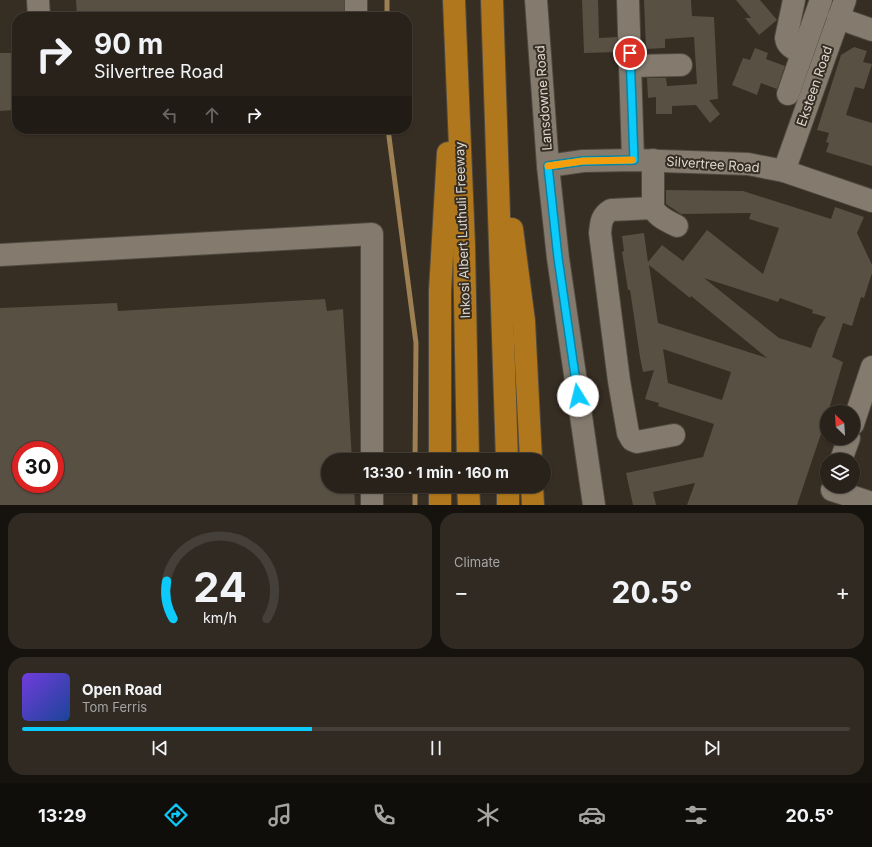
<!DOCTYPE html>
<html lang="en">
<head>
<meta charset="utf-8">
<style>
  body { margin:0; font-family:Inter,sans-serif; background:#302a23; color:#f1f3f6; height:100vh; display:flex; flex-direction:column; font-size:15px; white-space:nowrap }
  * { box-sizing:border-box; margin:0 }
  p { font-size:13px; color:#a5a4a2 }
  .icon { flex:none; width:22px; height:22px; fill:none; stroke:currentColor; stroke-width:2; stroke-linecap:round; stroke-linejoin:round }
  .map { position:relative; height:505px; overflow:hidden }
  .side { display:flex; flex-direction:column; gap:8px; padding:8px; background:#16130e; flex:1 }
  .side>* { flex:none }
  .top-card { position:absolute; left:12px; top:12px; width:400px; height:122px; border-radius:16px; box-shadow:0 1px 3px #0004,0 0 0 1px #443f39; background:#28221a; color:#f1f3f6; overflow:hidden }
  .needle { width:26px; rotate:335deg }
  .tools { position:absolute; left:820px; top:405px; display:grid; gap:8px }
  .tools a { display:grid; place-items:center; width:40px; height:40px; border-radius:50%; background:#28221a; box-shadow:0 1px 3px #0004,0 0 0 1px #443f39; font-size:20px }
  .speed { position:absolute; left:12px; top:441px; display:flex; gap:8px; font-size:20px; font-weight:700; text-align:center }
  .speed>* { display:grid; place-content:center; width:52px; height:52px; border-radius:50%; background:#28221a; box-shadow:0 1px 3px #0004,0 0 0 1px #443f39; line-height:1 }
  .speed .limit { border:6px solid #d22; background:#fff; color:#111 }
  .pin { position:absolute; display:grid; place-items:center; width:34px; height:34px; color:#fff; margin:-17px; border:2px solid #fff; border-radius:50%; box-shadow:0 1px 4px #0007 }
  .me { position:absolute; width:44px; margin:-22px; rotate:351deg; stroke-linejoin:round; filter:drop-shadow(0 0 3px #0008) }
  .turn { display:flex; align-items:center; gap:14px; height:84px; padding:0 16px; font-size:18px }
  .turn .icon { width:52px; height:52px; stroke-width:2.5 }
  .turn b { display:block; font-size:28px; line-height:34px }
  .lanes { display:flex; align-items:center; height:38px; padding:0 16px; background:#0003; justify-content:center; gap:20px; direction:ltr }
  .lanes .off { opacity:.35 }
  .big { font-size:30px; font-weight:700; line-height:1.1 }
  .side .card { flex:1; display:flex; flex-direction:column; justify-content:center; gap:6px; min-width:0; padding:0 14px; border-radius:16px; background:#302a23 }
  .side .dial { align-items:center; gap:0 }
  .dial svg { height:104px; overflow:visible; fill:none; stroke:#443f39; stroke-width:7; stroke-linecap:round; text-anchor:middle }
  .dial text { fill:#f1f3f6; stroke:none }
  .song { display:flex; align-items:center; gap:12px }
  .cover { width:48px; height:48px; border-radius:6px; background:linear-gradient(135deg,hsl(260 70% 55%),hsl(220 70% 35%)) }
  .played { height:4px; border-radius:2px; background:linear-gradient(90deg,#0ccafa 35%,#443f39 35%) }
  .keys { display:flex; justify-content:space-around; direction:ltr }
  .heat { display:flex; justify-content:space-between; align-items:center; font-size:22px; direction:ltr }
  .side .tiles { flex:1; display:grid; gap:8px; grid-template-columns:1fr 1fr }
  .card:last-child { grid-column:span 2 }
  .trip { position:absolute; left:321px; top:453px; width:230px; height:40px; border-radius:20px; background:#28221a; box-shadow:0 1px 3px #0004,0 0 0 1px #443f39; font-weight:700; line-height:40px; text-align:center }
  .menu { display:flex; height:64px; justify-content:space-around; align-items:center; background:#100e0a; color:#a5a4a2 }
  .menu .icon { width:28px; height:28px }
  .menu .selected { color:#0ccafa }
  .menu b { font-size:18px; color:#f1f3f6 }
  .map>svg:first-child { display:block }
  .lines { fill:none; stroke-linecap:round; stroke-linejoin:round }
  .stream { stroke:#9c7f53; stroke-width:5 }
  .building { fill:#595044; fill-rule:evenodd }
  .minor-casing { stroke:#4f493f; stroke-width:24 }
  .highway-casing { stroke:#4f493f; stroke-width:24 }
  .minor { stroke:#847a6e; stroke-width:22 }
  .highway { stroke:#b0771c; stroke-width:22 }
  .route-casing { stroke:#0883a2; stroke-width:10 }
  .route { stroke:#0ccafa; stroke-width:7 }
  .slow { stroke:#f59e0b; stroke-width:7 }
  .labels { text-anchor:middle; stroke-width:4; stroke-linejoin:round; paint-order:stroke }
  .street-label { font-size:13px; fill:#ded9d2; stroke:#362d23 }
</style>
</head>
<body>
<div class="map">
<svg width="872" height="505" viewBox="0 0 872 505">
  <rect width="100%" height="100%" fill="#362d23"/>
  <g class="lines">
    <g class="stream">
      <polyline points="387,17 387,0"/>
      <polyline points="388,129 416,343 415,460"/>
      <polyline points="415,505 415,486"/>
    </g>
  </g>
  <g class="building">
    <polygon points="76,0 344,0 344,17 77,17"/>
    <polygon points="582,0 598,0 599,38 617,37 617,52 584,53"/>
    <polygon points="644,0 691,0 692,16 714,17 718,99 709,100 720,114 710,123 696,105 672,106 672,114 656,114 656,97 648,98 647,78 666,78 667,86 697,84 694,37 665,39 665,48 646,49"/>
    <polygon points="736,0 760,0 777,20 759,35 745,18 751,18"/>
    <polygon points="854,47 867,51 863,62 872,64 864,89 855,87 846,115 872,123 872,166 826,152 829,143 826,142 829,133 817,130 841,55"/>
    <polygon points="755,48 768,53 766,59 785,66 777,89 761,83 757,95 732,85 743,58 750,60"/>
    <polygon points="0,53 12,53 14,110 0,111"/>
    <path d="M 666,190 L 743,191 L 831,219 L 835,207 L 864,217 L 857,233 L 872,265 L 872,273 L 864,298 L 861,297 L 852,326 L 843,323 L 832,357 L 843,362 L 827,416 L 797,505 L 687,505 L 695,483 L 653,492 L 656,505 L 633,505 L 626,473 L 703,457 L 714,424 L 658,406 L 659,403 L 645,399 L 654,370 L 643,372 L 640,357 L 630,290 L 628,290 L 622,252 L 624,251 L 622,236 L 644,233 L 648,262 L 662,245 L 683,261 L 707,230 L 763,274 L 779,228 L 749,219 L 751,213 L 681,214 L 666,204 ZM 649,265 L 690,298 L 691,296 L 767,358 L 658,323 ZM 704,278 L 778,302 L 780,298 L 813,310 L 812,313 L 826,317 L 818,329 L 811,348 L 779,338 ZM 663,349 L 731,372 L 722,400 L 668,383 Z"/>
    <path d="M 325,299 L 327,311 L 343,309 L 352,460 L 328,460 L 328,486 L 354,486 L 355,505 L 0,505 L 0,308 L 117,303 L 118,311 ZM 21,450 L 55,450 L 55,484 L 21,484 Z"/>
  </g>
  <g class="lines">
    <g class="minor-casing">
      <g id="minor">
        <polyline points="38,0 39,17"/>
        <polyline points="356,0 356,17"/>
        <polyline points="536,0 548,166 558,258 594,505"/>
        <polyline points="628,0 633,160"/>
        <path d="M 794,0 L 786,38 C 787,47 795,49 802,53"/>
        <polyline points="838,18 872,30"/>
        <polyline points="630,66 681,65"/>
        <polyline points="788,94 821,0"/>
        <path d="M 653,160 L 653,208 C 658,218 668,221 677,226"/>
        <polyline points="548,166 583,161 633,160 748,164 784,171 872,201"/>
        <polyline points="784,171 845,0"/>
        <path d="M 653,208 L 611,210 C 601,216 601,223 600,233 L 619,381 L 628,433 L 632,440 L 637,442 L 674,435"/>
        <polyline points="0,255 372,234 372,460"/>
        <polyline points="853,424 872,367"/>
        <polyline points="841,460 849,438"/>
        <polyline points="372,486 372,505"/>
        <polyline points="832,490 872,503"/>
      </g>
    </g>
    <g class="highway-casing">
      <g id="highway">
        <polyline points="454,0 464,245 468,460"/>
        <polyline points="492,0 507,460"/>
        <polyline points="512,229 524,321 531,460"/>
        <polyline points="440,460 440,291 448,153"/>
        <polyline points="468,486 469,505"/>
        <polyline points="508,486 508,505"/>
        <polyline points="532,486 533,505"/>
        <polyline points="440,505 440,486"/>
      </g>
    </g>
    <use href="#minor" class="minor"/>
    <use href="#highway" class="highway"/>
  </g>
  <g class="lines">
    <g class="route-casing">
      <polyline id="route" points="578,396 558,258 548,166 583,161 634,160 630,53"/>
    </g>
    <use href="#route" class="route"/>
    <polyline class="slow" points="548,166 583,161 632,160"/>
  </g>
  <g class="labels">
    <g class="street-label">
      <text transform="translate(814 86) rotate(-71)" y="5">Eksteen Road</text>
      <text transform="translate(543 98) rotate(-94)" y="5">Lansdowne Road</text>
      <text transform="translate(713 164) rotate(4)" y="5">Silvertree Road</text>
      <text transform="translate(462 230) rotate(-92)" y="5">Inkosi Albert Luthuli Freeway</text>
    </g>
  </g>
</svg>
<div class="tools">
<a><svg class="needle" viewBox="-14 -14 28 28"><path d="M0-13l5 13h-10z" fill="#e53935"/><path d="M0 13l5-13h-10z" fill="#a5a4a2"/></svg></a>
<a><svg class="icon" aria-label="layers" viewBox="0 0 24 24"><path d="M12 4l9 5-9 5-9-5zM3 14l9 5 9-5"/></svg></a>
</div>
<div class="speed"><div class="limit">30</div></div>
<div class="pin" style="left:630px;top:53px;background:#d93025"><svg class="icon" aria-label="arrive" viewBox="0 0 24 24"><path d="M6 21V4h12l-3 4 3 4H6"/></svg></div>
<svg class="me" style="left:578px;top:396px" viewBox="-20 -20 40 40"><circle r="19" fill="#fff"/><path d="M0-13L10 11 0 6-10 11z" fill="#0ccafa"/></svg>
<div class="trip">13:30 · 1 min · 160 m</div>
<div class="top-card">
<div class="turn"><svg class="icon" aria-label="right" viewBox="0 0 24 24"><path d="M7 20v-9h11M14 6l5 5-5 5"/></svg><div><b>90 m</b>Silvertree Road</div></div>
<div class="lanes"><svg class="icon off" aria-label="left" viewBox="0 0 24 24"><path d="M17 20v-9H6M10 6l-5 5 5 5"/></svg><svg class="icon off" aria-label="ahead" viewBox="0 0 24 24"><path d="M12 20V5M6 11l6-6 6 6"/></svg><svg class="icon" aria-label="right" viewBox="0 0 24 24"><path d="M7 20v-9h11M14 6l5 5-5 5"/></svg></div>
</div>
</div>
<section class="side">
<div class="tiles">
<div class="card dial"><svg viewBox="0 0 100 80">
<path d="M14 69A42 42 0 1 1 86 69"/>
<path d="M14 69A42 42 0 0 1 9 40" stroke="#0ccafa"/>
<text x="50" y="56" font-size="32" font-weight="700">24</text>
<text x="50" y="72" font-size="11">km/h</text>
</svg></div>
<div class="card"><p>Climate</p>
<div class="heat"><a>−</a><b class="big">20.5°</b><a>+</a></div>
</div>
<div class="card">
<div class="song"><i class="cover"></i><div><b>Open Road</b><p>Tom Ferris</p></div></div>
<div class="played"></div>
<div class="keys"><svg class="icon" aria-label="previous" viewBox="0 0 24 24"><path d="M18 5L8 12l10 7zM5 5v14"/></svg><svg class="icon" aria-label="pause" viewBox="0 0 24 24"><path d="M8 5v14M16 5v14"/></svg><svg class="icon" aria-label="next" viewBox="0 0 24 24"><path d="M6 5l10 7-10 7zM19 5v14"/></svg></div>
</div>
</div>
</section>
<nav class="menu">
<b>13:29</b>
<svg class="icon selected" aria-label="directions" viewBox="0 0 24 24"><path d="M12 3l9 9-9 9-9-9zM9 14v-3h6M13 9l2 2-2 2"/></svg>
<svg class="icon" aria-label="music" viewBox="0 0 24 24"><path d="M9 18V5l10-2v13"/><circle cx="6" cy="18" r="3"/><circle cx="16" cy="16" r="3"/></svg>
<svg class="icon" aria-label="phone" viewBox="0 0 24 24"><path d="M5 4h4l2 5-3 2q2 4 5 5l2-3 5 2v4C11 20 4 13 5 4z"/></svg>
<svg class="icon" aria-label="climate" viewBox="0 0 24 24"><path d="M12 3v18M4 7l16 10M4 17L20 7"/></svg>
<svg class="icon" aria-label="car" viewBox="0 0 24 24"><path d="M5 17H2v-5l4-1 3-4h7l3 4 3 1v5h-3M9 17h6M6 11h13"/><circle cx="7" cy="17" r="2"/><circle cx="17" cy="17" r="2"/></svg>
<svg class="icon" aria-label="filters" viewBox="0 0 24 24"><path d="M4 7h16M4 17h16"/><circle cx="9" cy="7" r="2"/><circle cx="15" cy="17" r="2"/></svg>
<b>20.5°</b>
</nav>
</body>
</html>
